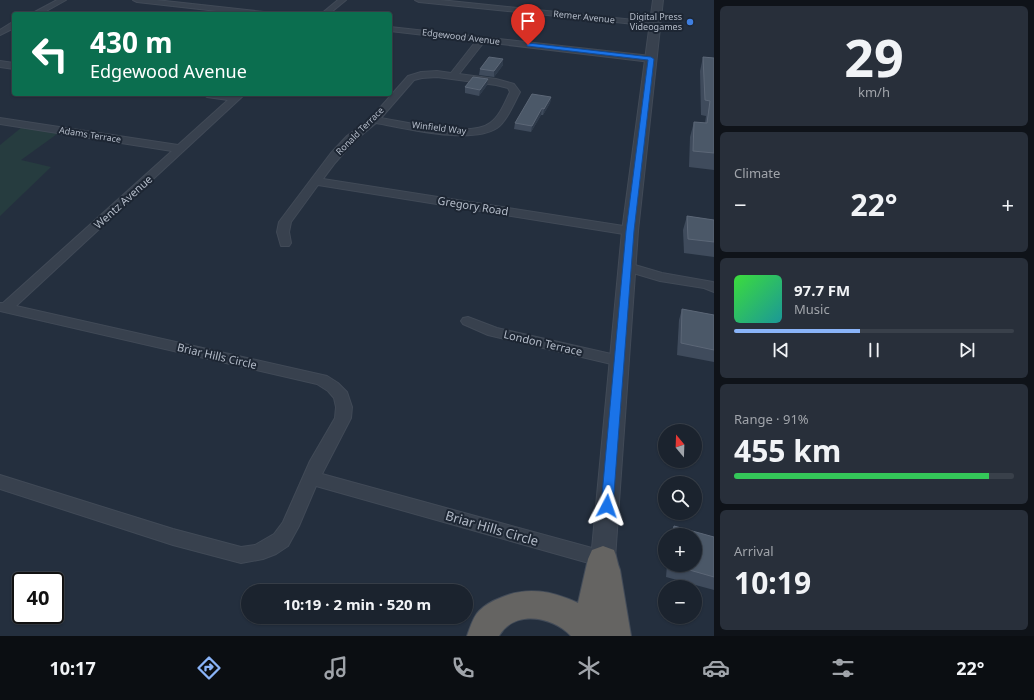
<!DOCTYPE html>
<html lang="en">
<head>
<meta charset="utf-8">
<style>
  body { margin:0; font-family:"Noto Sans",sans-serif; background:#282f3a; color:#f1f3f6; height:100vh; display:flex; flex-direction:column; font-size:15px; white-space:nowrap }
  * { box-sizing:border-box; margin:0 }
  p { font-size:13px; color:#a0a4aa }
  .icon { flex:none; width:22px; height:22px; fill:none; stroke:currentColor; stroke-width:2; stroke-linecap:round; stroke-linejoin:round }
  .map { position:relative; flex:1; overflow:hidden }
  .sheet { display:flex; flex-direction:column; gap:6px; padding:6px; background:#0f1319; width:320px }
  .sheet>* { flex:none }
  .banner { position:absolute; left:12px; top:12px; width:380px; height:84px; border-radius:4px; box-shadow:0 1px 3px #0004,0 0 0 1px #39404a; background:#0b6e4f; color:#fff; overflow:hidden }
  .needle { width:26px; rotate:341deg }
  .controls { position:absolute; left:658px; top:424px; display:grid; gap:8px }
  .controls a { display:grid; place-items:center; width:44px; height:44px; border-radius:50%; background:#1b232e; box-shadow:0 1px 3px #0004,0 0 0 1px #39404a; font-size:20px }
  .speed { position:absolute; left:12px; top:572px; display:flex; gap:8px; font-size:20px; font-weight:700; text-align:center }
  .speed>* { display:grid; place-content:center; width:52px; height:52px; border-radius:50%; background:#1b232e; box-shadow:0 1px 3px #0004,0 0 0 1px #39404a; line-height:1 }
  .speed .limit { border:2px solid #111; border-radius:6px; background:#fff; color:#111 }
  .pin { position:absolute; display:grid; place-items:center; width:34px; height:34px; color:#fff; margin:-41px -17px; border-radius:50% 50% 50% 0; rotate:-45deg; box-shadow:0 0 4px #0007 }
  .pin .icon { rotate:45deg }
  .me { position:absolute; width:44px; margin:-22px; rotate:4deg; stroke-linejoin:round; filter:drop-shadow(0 0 3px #0008) }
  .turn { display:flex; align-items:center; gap:14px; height:84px; padding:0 12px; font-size:18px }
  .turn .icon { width:52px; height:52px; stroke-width:2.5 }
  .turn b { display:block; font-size:28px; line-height:34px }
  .big { font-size:30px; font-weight:700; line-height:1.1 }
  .sheet .tile { flex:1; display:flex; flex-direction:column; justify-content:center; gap:6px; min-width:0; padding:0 14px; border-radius:6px; background:#282f3a }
  .sheet .dial { align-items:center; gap:0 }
  .dial b { font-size:52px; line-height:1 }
  .song { display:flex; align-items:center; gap:12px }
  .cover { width:48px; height:48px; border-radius:6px; background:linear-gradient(135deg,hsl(120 70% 55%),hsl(180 70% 35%)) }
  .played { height:4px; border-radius:2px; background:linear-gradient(90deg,#8ab4f8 45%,#39404a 45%) }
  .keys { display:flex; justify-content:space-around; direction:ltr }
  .heat { display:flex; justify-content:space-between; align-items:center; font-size:22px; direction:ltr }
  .charge { height:6px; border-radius:3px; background:linear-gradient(90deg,#34c759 91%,#39404a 0) }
  .trip { position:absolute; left:241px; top:584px; width:232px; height:40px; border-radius:20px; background:#1b232e; box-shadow:0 1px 3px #0004,0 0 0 1px #39404a; font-weight:700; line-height:40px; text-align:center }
  .tab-bar { display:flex; height:64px; justify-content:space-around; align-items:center; background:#0b0e12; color:#a0a4aa }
  .tab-bar .icon { width:28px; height:28px }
  .tab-bar .current { color:#8ab4f8 }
  .tab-bar b { font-size:18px; color:#f1f3f6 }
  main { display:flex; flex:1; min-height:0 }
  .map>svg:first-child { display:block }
  .green { fill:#263c3f }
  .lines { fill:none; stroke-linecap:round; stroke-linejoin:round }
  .minor-casing { stroke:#414a57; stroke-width:2 }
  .tertiary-casing { stroke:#414a57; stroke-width:2 }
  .trunk-casing { stroke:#434c59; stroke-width:2 }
  .minor { fill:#38414e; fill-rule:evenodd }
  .tertiary { fill:#38414e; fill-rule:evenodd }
  .trunk { fill:#656462; fill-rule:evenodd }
  .wall { fill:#3f4b5c }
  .shaded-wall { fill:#2f3b4b }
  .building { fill:#4b5868; stroke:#5c6777 }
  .route { fill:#1a73e8; stroke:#114b97 }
  .shop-dot { fill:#3f7fe0; stroke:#1d2633; stroke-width:1.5 }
  .labels { text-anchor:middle; stroke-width:4; stroke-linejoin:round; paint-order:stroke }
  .far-street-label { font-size:9px; fill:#b4bcc9; stroke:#1d2633 }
  .far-poi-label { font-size:9px; fill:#b4bcc9; stroke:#1d2633; text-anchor:end }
  .street-label { font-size:11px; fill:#b4bcc9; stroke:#1d2633 }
  .near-street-label { font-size:13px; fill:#b4bcc9; stroke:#1d2633 }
</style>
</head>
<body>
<main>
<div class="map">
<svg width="714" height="636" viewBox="0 0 714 636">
  <rect width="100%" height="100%" fill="#242f3e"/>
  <polygon class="green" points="27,123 64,129 21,160 51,167 0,216 0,145"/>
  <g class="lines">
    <g class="minor-casing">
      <g id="minor">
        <polygon points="57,0 66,0 41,14 31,14"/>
        <polygon points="133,0 156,0 264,12 268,14 244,14 137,2"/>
        <polygon points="338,0 346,0 329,14 321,14"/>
        <polygon points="415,0 440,0 654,22 658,24 654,26 419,2"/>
        <polygon points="11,23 14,23 14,28 0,35 0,30"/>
        <path d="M 390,27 L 651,56 L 655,59 L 651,62 L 484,42 L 459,74 L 496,79 L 514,84 L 520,92 C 514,103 507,121 497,128 C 471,145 405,128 376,123 C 354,140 339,156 323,179 L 630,227 L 634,228 L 636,231 L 634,234 L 630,235 L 318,185 L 291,222 L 289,232 L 291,243 L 289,246 L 281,246 L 277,232 L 279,222 L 331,153 L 347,136 L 371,118 L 408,76 L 421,72 L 437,71 L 451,73 L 476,41 L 390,31 ZM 437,77 L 496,85 L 508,88 L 510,92 C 505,102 500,116 490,123 C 471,138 405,122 381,118 L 414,80 L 422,78 Z"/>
        <polygon points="0,61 14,63 14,69 0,67"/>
        <polygon points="202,94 245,94 16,306 327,376 338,383 347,392 352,407 351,418 322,474 603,551 610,553 613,559 610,565 603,567 316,486 299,526 288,546 276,554 263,559 241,563 173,545 0,489 0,475 173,529 241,547 255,545 274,534 283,522 310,461 335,418 336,407 334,398 328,391 317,384 0,311 0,303 3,303 172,151 0,124 0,118 178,145 228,100 207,97"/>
        <polygon points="628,263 662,273 713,282 714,283 714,292 704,288 660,281 623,270 622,267 623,264"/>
        <polygon points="468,317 497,328 620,356 625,357 627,361 625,365 620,366 488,335 463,324 461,321 463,318"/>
      </g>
    </g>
    <g class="tertiary-casing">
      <polygon id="tertiary" points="653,0 663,0 638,231 615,559 612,567 603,570 594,567 591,559 622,231"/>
    </g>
    <g class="trunk-casing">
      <path id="trunk" d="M 603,546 L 614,550 C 617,557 617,563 620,570 L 631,636 L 571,636 C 553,617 515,609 499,636 L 467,636 C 470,628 473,617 479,611 C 485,605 492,601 500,598 C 527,586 552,591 578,603 L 588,559 L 592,550 Z"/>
    </g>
    <use href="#minor" class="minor"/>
    <use href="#tertiary" class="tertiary"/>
    <use href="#trunk" class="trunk"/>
  </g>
  <g class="wall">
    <polygon points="703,57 714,58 714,170 689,167 690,137 694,122 705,123 706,116 701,115 700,71"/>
    <polygon points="503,59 503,65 494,77 479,75 480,69"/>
    <polygon points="487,85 479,96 465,93 465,87"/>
    <polygon points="551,97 550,103 543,115 541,115 531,132 514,129 515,123"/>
    <polygon points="687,216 714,220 714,257 684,253 683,230"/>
    <polygon points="682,309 714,315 714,362 677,355 679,320"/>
    <polygon points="674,526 714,537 714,590 666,577 667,565 695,565 695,535 670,535"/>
  </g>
  <g class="shaded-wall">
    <polygon points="503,59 503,65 494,77 494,71"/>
    <polygon points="488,79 487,85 479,96 480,90"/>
    <polygon points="551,97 550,103 543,115 544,109"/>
    <polygon points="542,108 541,115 531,132 532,126"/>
  </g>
  <g class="building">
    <polygon points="489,57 503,59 494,71 480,69"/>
    <polygon points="703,57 714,58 714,153 693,151 694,122 707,123 710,101 705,100"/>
    <polygon points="473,77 488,79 480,90 465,87"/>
    <polygon points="532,94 551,97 544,109 542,108 532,126 515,123"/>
    <polygon points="687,216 714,220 714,242 688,239"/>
    <polygon points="682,309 714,315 714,350 681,343"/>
    <polygon points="674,526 714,537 714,577 672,565 695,565 695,535 673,535"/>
  </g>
  <polygon class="route" points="528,43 651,57 654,59 634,231 613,506 611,509 607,510 603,509 601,506 626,231 648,60 527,46 527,44"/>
  <circle class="shop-dot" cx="690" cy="22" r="4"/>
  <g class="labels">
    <g class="far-street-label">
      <text transform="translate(584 17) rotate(6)" y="3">Remer Avenue</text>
      <text transform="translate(461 37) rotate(7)" y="3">Edgewood Avenue</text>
      <text transform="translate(439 128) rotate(7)" y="3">Winfield Way</text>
      <text transform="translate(360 131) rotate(-45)" y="3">Ronald Terrace</text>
      <text transform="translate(90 135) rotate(9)" y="3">Adams Terrace</text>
    </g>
    <g class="far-poi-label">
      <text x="682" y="20">Digital Press<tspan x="682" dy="10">Videogames</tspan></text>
    </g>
    <g class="street-label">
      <text transform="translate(123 202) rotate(-42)" y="4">Wentz Avenue</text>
      <text transform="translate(473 206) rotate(9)" y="4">Gregory Road</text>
      <text transform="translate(543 343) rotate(13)" y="4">London Terrace</text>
      <text transform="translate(217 356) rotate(13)" y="4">Briar Hills Circle</text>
    </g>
    <g class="near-street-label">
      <text transform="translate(492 528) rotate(16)" y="5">Briar Hills Circle</text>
    </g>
  </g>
</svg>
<div class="controls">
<a><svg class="needle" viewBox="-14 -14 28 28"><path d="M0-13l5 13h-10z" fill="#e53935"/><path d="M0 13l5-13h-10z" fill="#a0a4aa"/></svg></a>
<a><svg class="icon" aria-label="search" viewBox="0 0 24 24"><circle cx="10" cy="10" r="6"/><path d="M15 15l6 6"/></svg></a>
<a>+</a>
<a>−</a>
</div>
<div class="speed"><div class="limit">40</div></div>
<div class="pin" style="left:528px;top:45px;background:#d93025"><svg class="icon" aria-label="arrive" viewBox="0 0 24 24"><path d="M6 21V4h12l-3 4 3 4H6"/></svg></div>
<svg class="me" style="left:607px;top:506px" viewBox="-20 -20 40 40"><path d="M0-17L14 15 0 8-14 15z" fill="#1a73e8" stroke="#fff" stroke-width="4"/></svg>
<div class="trip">10:19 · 2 min · 520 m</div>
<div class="banner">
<div class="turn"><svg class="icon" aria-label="left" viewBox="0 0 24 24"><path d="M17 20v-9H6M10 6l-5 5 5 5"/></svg><div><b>430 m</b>Edgewood Avenue</div></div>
</div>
</div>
<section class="sheet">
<div class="tile dial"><b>29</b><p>km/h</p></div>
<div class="tile"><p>Climate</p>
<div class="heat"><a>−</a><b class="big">22°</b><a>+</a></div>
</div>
<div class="tile">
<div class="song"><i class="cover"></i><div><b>97.7 FM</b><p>Music</p></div></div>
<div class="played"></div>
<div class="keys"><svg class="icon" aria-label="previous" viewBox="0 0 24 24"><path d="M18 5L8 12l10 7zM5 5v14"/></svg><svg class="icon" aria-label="pause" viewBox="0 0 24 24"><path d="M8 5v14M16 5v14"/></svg><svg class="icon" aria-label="next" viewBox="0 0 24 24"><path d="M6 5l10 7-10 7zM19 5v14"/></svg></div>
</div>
<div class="tile"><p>Range · 91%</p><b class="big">455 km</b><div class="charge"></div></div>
<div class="tile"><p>Arrival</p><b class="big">10:19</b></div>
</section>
</main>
<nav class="tab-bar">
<b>10:17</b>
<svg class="icon current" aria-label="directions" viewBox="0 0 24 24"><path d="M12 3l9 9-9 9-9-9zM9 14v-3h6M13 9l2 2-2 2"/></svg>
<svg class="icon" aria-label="music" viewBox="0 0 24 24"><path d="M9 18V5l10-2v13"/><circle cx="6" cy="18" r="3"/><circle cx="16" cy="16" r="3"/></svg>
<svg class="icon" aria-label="phone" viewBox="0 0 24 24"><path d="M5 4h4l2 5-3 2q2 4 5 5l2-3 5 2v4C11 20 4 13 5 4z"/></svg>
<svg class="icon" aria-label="climate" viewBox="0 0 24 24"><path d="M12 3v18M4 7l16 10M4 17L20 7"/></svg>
<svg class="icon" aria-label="car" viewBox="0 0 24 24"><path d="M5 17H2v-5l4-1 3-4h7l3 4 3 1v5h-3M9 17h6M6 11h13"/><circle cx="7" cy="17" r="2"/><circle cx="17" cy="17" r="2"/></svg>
<svg class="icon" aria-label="filters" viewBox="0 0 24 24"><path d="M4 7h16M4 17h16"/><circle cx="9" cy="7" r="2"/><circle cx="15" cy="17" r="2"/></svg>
<b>22°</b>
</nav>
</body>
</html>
